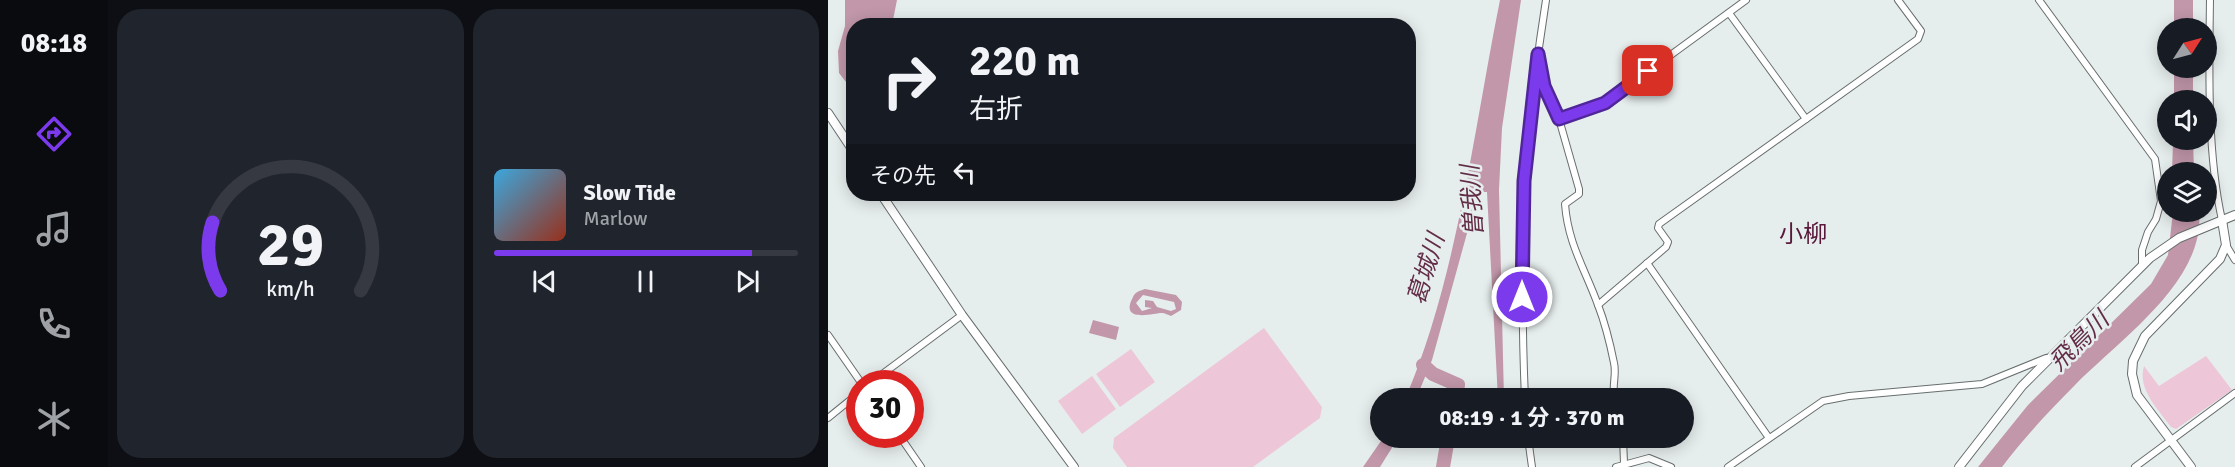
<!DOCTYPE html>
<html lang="ja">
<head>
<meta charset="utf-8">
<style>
  body { margin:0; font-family:Signika,"Noto Sans JP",sans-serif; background:#20242c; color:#f1f3f6; height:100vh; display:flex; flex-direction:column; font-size:22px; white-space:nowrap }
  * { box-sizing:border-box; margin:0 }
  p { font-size:20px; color:#9ea1a6 }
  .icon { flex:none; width:33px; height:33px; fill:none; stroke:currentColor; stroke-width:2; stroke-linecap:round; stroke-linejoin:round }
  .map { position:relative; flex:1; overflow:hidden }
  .details { display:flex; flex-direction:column; gap:9px; padding:9px; background:#0d0f14; width:720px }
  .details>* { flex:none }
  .top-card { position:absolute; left:18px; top:18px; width:570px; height:183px; border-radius:24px; box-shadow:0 3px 15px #0003; background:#171b24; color:#f1f3f6; overflow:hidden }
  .needle { width:39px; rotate:54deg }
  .controls { position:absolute; left:1329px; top:18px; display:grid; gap:12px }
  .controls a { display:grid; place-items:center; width:60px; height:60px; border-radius:50%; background:#171b24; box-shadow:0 3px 15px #0003; font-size:30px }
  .speed { position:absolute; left:18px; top:370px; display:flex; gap:12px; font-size:30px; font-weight:700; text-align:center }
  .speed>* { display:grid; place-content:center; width:78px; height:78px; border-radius:50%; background:#171b24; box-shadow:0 3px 15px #0003; line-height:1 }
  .speed .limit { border:9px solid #d22; background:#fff; color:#111 }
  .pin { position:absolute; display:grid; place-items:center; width:51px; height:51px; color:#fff; margin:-26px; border-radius:12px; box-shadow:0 3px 9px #0006 }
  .me { position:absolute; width:66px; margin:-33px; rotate:0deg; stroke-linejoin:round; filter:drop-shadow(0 0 4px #0008) }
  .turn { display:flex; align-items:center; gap:21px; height:126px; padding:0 24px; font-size:27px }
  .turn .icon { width:78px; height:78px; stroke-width:2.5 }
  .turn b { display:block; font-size:42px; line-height:51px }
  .then { display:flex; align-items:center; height:57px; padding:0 24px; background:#0003; gap:12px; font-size:22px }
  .details .card { flex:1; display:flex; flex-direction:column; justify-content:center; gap:9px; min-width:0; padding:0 21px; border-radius:24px; background:#20242c }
  .details .dial { align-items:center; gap:0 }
  .dial svg { height:156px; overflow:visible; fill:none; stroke:#363941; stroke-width:7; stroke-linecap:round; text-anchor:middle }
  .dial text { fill:#f1f3f6; stroke:none }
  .song { display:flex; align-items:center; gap:18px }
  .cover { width:72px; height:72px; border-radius:9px; background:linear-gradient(135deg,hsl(200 70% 55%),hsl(10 70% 35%)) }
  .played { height:6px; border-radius:3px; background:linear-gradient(90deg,#7c3aed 85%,#363941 85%) }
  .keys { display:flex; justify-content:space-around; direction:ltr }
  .details .tiles { flex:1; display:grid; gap:9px; grid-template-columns:repeat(2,1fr) }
  .trip { position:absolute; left:542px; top:388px; width:324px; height:60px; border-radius:30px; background:#171b24; box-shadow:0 3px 15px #0003; font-weight:700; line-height:60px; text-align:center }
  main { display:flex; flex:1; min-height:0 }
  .dock { display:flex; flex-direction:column; width:108px; justify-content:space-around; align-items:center; background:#090b0e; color:#9ea1a6 }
  .dock .icon { width:42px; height:42px }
  .dock .current { color:#7c3aed }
  .dock b { font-size:27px; color:#f1f3f6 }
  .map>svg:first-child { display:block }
  .green { fill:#edc7d7 }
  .water { fill:#c197a9; fill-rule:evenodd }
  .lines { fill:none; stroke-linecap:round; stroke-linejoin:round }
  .river { stroke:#c197a9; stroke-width:14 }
  .street-casing { stroke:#686e6e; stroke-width:8 }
  .secondary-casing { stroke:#686e6e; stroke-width:10 }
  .street { stroke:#fff; stroke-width:6 }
  .secondary { stroke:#fff; stroke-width:8 }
  .route-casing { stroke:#51269a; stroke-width:15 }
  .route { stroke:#7c3aed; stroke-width:10 }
  .labels { text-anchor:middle; stroke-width:5; stroke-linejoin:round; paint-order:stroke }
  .water-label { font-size:24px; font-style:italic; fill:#632d48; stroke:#e6eeed }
  .neighbourhood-label { font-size:24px; fill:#58193b; stroke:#e6eeed }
</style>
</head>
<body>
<main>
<nav class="dock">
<b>08:18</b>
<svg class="icon current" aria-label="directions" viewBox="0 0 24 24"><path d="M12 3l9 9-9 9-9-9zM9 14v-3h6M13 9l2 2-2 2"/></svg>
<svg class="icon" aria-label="music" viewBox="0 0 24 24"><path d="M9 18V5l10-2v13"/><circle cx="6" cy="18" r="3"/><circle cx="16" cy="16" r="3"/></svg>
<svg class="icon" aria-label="phone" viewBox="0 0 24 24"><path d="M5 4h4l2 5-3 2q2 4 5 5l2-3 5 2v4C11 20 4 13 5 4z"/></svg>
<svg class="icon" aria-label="climate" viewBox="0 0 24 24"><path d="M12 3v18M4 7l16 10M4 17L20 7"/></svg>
</nav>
<section class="details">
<div class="tiles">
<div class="card dial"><svg viewBox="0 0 100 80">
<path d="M14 69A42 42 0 1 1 86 69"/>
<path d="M14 69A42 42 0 0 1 10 34" stroke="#7c3aed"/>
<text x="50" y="56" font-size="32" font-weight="700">29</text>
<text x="50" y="72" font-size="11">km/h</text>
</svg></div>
<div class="card">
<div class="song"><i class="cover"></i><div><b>Slow Tide</b><p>Marlow</p></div></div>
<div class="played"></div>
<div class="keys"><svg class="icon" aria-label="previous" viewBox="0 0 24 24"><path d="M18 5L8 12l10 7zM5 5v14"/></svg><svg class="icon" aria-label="pause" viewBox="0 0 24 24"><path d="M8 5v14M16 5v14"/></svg><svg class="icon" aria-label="next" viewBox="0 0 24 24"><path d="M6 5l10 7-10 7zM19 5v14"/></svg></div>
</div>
</div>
</section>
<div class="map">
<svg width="1407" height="467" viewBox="0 0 1407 467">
  <rect width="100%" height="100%" fill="#e6eeed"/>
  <g class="green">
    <polygon points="436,328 494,407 492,418 425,467 299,467 285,448 286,438"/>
    <polygon points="303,349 327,382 292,407 268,374"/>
    <path d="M 1378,356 L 1404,390 L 1348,429 L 1343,427 C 1330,409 1309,389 1316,366 L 1331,386 Z"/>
    <polygon points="264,376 288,409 254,434 230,401"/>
  </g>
  <g class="water">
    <polygon points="17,0 69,0 64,25 26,26 25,91 11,73 10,51 17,26"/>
    <path d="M 672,0 L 693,0 L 674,128 L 671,190 L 676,399 L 670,399 L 659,192 L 653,192 L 649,197 L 604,360 L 588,399 L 577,399 C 629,279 646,129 672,0 Z"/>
    <rect x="1346" y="0" width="19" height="28"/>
    <rect x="1346" y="68" width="19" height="32"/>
    <polygon points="1345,140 1365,140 1366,172 1344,172"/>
    <path d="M 1345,212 L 1371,212 C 1378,281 1290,341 1247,385 C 1221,411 1196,438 1174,467 L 1150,467 L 1200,405 L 1323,284 L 1340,255 Z"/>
    <path d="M 317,289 L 348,295 L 354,302 L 353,310 L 343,316 C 340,315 337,313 334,313 C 330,312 290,325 305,297 C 307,292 311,291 317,289 ZM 315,295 L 346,302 L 348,309 L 343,311 L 329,307 L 325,301 L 317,300 L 317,307 L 324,308 L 314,311 L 308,303 Z"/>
    <polygon points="265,320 291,327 288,340 261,333"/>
    <polygon points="555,438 570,438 552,467 535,467"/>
  </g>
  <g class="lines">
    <g class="river">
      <polyline points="595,365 605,374 630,385 627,399"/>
      <polyline points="615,467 620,438"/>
    </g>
    <g class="street-casing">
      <g id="street">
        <polyline points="1211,0 1327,159 1333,201 1328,219 1320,232 1314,250 1314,266"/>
        <path d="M 1382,0 C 1381,69 1379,153 1394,220"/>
        <polyline points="901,13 978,119"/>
        <path d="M 710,54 L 716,86 L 731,119 L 751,189 L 751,194 L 737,204 C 740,244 757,269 770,305 C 777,323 782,343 786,363 C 789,375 783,388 787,399"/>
        <polyline points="731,119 777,103 918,0"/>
        <polyline points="1398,245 1407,260"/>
        <polyline points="819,263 941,438"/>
        <polyline points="770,305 838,247 840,242 830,228 831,224 1090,39 1093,31 1070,0"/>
        <polyline points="0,335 34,384"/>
        <polyline points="41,384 134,315"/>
        <path d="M 697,399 C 691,261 696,137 718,0"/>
        <polyline points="0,418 32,392"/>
        <polyline points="71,435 93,467"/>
        <polyline points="700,438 704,467"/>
        <polyline points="795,438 796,463"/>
        <polyline points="788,467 821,458 843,467"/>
        <polyline points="900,467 995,401 1021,396 1154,384 1218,358"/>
        <polyline points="1307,467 1407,393"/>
      </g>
    </g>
    <g class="secondary-casing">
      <g id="secondary">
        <polyline points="0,113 26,152"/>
        <polyline points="53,194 134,315 246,467"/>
        <polyline points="1131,467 1194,386 1322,258 1351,238 1407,215"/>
        <polyline points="1363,467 1309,395 1304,374 1305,361 1317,336 1392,259 1398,245 1394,220"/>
      </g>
    </g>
    <use href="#street" class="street"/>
    <use href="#secondary" class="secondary"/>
  </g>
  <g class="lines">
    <g class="route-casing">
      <polyline id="route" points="694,297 696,181 710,54 716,86 731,119 777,103 820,71"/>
    </g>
    <use href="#route" class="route"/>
  </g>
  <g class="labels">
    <g class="water-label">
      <text transform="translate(644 201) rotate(-94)" y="8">曽我川</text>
      <text transform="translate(598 269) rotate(-73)" y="8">葛城川</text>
      <text transform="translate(1251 341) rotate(-45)" y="8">飛鳥川</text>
    </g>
    <g class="neighbourhood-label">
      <text x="975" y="242">小柳</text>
    </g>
  </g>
</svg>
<div class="controls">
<a><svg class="needle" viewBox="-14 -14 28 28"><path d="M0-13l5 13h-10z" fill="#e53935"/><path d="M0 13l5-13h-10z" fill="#9ea1a6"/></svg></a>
<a><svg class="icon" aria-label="sound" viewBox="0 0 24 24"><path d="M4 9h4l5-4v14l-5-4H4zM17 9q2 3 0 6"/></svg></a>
<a><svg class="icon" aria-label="layers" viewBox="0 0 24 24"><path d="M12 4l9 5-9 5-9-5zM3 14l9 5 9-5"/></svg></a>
</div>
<div class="speed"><div class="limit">30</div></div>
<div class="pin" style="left:820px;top:71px;background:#d93025"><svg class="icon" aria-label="arrive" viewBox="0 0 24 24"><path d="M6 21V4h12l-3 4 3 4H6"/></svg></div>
<svg class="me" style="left:694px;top:297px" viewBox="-20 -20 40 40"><circle r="17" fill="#7c3aed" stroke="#fff" stroke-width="3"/><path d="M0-11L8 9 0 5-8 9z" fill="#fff"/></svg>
<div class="trip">08:19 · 1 分 · 370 m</div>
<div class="top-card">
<div class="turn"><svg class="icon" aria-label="right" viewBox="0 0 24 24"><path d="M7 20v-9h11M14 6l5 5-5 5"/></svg><div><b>220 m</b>右折</div></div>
<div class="then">その先<svg class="icon" aria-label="left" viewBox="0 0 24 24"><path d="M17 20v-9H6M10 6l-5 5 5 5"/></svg></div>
</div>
</div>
</main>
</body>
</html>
